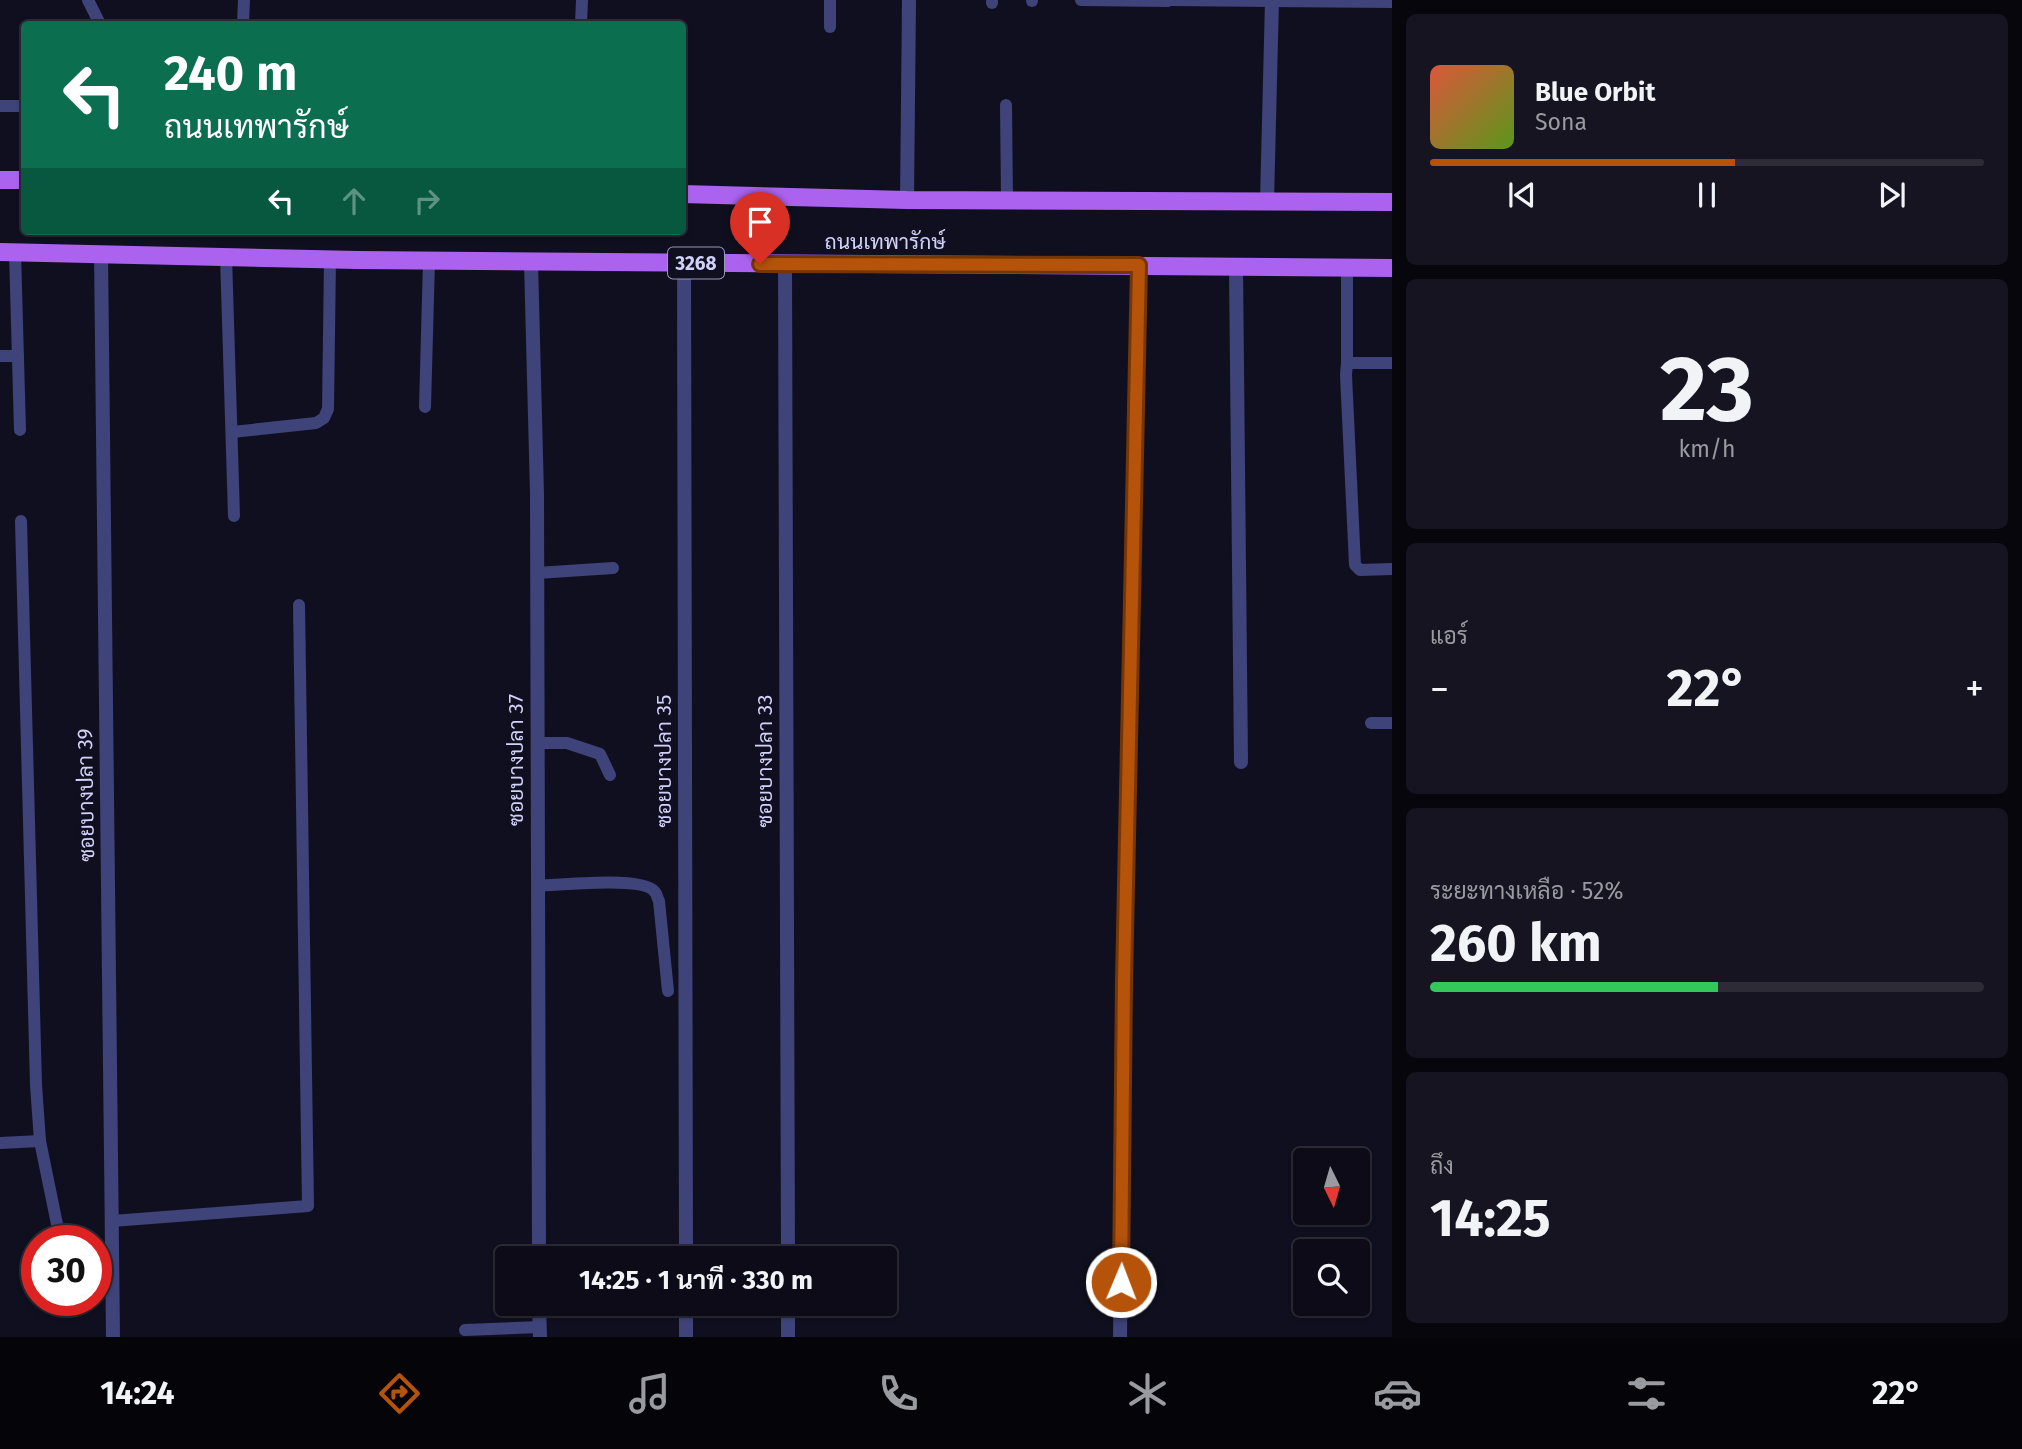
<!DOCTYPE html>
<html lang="th">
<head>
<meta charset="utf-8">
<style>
  body { margin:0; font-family:"Fira Sans",Sarabun,sans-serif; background:#151420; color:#f1f3f6; height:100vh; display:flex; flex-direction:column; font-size:26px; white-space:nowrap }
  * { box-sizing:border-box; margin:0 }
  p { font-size:23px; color:#9a9ba1 }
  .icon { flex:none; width:38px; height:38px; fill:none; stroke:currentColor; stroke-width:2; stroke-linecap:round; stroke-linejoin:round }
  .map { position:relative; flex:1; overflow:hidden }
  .drawer { display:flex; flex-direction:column; gap:14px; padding:14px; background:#07060d; width:630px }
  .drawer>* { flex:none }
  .guide { position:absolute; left:21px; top:21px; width:665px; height:214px; border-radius:7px; box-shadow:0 2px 5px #0004,0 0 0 2px #2c2b36; background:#0b6e4f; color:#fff; overflow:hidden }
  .needle { width:46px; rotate:175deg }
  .tools { position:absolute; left:1293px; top:1148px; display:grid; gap:14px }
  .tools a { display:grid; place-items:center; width:77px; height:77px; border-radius:7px; background:#0c0b17; box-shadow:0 2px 5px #0004,0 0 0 2px #2c2b36; font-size:35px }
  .speed { position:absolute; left:21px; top:1225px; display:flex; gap:14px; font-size:35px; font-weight:700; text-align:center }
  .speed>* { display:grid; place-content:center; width:91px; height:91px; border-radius:50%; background:#0c0b17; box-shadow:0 2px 5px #0004,0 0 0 2px #2c2b36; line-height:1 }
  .speed .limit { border:10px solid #d22; background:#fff; color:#111 }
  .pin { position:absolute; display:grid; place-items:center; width:60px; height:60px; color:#fff; margin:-72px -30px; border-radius:50% 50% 50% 0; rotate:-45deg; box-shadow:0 0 7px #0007 }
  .pin .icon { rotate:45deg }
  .me { position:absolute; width:77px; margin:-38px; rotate:1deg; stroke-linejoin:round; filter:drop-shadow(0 0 5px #0008) }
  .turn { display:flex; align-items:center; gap:24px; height:147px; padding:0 28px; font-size:32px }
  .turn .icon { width:91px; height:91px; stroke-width:2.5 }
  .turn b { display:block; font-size:49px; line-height:60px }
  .lanes { display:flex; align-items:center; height:66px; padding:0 28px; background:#0003; justify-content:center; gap:35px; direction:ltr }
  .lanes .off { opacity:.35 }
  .big { font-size:52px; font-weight:700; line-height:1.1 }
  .drawer .card { flex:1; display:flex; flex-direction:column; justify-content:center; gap:10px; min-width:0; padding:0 24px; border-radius:10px; background:#151420 }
  .drawer .dial { align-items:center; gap:0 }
  .dial b { font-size:91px; line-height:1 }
  .song { display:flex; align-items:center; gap:21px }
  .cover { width:84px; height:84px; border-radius:10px; background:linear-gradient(135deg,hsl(10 70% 55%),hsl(90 70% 35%)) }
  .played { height:7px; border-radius:4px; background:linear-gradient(90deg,#b45309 55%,#2c2b36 55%) }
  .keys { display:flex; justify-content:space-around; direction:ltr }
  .heat { display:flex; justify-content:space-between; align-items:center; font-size:38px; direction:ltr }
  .charge { height:10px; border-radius:5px; background:linear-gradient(90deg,#34c759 52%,#2c2b36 0) }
  .trip { position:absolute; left:495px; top:1246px; width:402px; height:70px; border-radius:7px; background:#0c0b17; box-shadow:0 2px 5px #0004,0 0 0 2px #2c2b36; font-weight:700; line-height:70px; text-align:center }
  .tab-bar { display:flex; height:112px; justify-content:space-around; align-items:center; background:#050409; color:#9a9ba1 }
  .tab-bar .icon { width:49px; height:49px }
  .tab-bar .on { color:#b45309 }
  .tab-bar b { font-size:32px; color:#f1f3f6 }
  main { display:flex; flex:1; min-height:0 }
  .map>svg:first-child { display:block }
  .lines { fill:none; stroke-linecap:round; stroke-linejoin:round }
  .service { stroke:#3e4379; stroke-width:12 }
  .minor { stroke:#3e4379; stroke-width:14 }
  .primary { stroke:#ab63ef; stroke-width:18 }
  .route-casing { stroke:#753606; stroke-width:18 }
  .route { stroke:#b45309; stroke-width:12 }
  .labels { text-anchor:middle; stroke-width:7; stroke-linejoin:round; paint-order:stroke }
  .shield { fill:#100f1f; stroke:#9797b8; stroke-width:2 }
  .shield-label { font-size:19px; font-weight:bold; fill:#d1d1fa }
  .street-label { font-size:21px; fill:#d1d1fa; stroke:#100f1f }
</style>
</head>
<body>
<main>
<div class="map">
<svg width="1392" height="1337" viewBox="0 0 1392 1337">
  <rect width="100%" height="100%" fill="#100f1f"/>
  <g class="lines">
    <g class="service">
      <polyline points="88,0 100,24"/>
      <polyline points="830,0 830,27"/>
      <polyline points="1081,0 1168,1"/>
      <polyline points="1168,0 1392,2"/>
      <polyline points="1032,1 1032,0"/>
      <polyline points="992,3 992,0"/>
      <polyline points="243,24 244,0"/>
      <polyline points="581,24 582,0"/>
      <polyline points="1006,105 1007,200"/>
      <polyline points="0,106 24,106"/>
      <polyline points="15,252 20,430"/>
      <polyline points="226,256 234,516"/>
      <polyline points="1347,268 1347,363"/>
      <polyline points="0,356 18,356"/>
      <polyline points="1392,363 1347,363 1346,375 1355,565 1360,570 1392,569"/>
      <polyline points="425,407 429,261"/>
      <polyline points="232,432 316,423 324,418 328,409 330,259"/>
      <polyline points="21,521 36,1085 40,1141 58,1229"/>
      <polyline points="537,573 613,568"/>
      <polyline points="1371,723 1392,723"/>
      <polyline points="537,743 567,743 600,754 610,775"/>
      <path d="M 537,886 C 558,885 642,876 654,891 C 657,893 657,898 659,901 L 668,991"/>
      <polyline points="0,1143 40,1141"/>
      <polyline points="112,1221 308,1206 299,605"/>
      <polyline points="465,1330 539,1327"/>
    </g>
    <g class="minor">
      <polyline points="907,200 909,0"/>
      <polyline points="1267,202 1272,0"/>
      <polyline points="101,253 113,1337"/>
      <polyline points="531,262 537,494 539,1258"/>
      <polyline points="684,263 686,1258"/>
      <polyline points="785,264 788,1258"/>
      <polyline points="1236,268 1241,762"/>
      <polyline points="539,1304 540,1337"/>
      <polyline points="686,1304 686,1337"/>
      <polyline points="788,1304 788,1337"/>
      <polyline points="1120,1337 1124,980 1139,265"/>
    </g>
    <g class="primary">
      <polyline points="0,180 24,180"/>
      <polyline points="682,194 907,200 1392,202"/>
      <polyline points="0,252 357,260 1392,268"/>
    </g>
  </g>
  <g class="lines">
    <g class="route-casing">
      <polyline id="route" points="760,264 1139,265 1124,981 1121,1282"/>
    </g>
    <use href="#route" class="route"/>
  </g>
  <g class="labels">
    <rect class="shield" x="668" y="247.5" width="56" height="31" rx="5"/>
    <g class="shield-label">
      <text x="696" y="270">3268</text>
    </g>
    <g class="street-label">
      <text x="885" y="249">ถนนเทพารักษ์</text>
      <text transform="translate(516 760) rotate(-90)" y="7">ซอยบางปลา 37</text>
      <text transform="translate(664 761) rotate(-90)" y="7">ซอยบางปลา 35</text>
      <text transform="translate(765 761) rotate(-90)" y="7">ซอยบางปลา 33</text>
      <text transform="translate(86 795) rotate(-91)" y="7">ซอยบางปลา 39</text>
    </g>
  </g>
</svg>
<div class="tools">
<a><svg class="needle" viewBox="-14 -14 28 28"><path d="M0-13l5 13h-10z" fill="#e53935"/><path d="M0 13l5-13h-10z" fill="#9a9ba1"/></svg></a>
<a><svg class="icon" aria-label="search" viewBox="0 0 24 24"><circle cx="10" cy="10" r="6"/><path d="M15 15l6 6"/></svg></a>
</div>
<div class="speed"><div class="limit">30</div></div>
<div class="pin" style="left:760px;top:264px;background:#d93025"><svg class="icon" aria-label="arrive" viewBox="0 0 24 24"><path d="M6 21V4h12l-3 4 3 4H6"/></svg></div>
<svg class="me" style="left:1121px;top:1282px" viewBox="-20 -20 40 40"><circle r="17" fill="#b45309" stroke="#fff" stroke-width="3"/><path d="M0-11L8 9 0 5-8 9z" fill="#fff"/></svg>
<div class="trip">14:25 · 1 นาที · 330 m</div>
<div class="guide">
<div class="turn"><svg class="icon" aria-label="left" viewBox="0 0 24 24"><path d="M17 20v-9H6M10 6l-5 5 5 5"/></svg><div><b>240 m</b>ถนนเทพารักษ์</div></div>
<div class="lanes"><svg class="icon" aria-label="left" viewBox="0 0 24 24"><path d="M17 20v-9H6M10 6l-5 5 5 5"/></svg><svg class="icon off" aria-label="ahead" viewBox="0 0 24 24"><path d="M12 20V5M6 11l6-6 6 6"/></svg><svg class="icon off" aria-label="right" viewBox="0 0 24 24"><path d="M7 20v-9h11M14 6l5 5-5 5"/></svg></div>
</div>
</div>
<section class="drawer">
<div class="card">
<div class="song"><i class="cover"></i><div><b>Blue Orbit</b><p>Sona</p></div></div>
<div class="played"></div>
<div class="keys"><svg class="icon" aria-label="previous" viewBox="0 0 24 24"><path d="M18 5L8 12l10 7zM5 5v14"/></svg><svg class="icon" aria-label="pause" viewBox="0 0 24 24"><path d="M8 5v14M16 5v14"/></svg><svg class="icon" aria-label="next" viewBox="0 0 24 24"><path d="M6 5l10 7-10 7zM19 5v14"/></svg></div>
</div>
<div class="card dial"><b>23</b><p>km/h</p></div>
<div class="card"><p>แอร์</p>
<div class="heat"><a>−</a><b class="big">22°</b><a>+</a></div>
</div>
<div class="card"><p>ระยะทางเหลือ · 52%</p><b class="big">260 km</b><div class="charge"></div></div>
<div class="card"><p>ถึง</p><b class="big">14:25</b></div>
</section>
</main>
<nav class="tab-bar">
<b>14:24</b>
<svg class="icon on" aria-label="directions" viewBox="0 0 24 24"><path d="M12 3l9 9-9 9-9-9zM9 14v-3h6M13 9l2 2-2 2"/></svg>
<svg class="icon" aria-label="music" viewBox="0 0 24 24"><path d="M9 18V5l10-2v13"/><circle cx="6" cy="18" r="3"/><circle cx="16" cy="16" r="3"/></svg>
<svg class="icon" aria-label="phone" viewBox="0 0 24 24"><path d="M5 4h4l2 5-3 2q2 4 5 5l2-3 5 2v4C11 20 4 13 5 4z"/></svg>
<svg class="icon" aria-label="climate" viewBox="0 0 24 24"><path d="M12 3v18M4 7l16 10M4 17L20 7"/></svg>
<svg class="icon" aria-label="car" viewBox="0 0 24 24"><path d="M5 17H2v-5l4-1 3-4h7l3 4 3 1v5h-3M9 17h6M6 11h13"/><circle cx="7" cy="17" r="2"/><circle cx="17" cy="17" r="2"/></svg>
<svg class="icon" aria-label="filters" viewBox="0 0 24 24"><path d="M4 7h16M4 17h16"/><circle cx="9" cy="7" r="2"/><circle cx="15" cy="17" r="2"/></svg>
<b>22°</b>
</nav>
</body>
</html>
